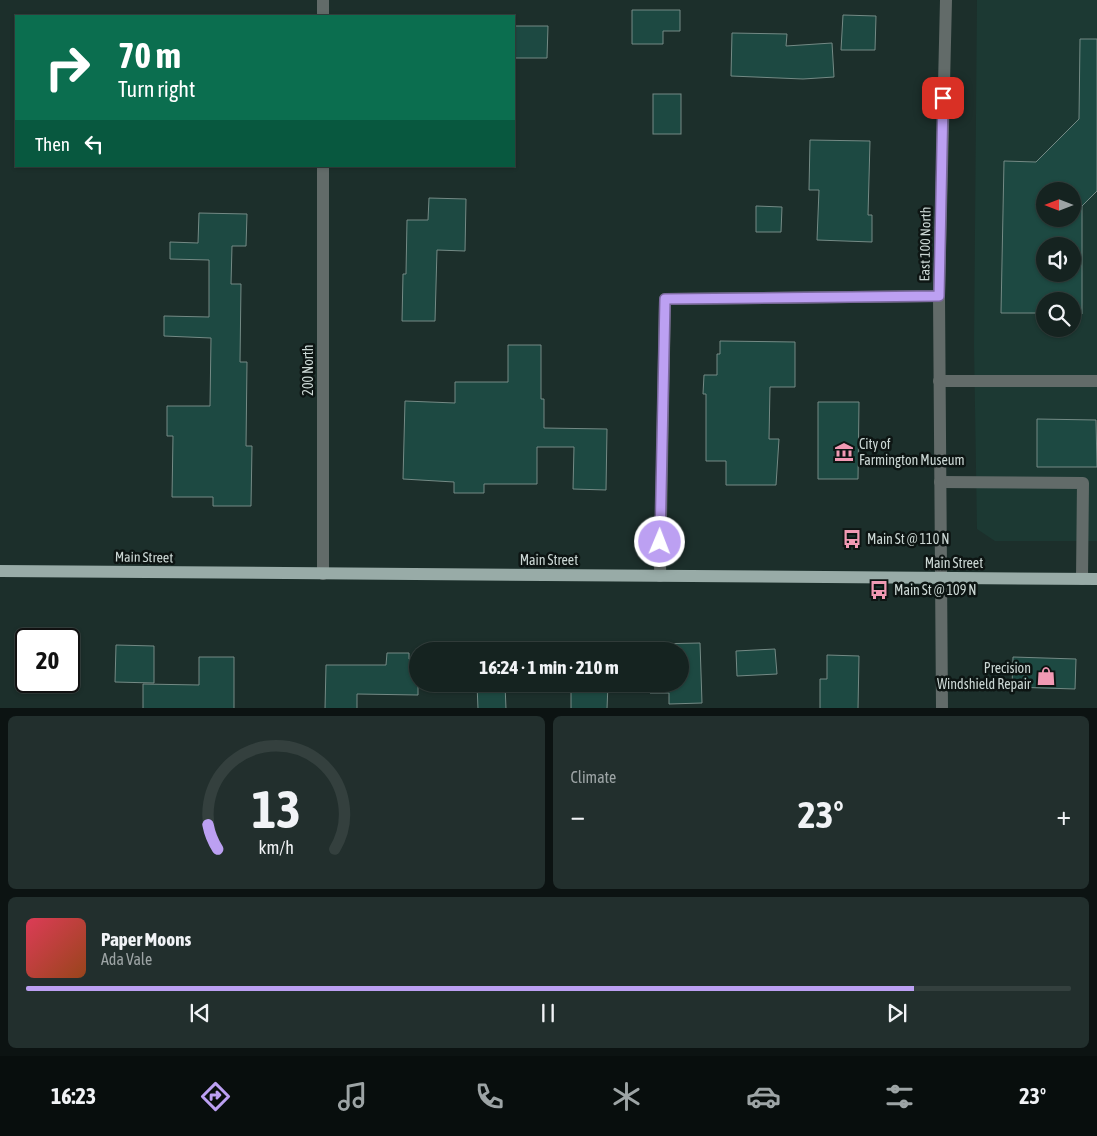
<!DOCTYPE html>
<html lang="en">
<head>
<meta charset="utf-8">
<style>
  body { margin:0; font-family:"Asap Condensed",sans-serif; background:#222f2d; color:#f1f3f6; height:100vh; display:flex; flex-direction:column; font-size:19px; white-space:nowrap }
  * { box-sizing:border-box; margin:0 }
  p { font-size:16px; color:#9da4a5 }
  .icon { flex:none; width:28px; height:28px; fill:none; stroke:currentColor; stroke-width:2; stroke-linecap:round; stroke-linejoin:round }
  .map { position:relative; height:708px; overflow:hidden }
  .drawer { display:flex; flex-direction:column; gap:8px; padding:8px; background:#0c1312; flex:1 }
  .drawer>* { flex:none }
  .guide { position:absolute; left:15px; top:15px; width:500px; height:152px; border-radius:0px; box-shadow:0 1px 4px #0004,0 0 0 1px #34403e; background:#0b6e4f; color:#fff; overflow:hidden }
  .needle { width:32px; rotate:270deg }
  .tools { position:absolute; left:1036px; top:182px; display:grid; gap:10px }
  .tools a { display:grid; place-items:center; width:45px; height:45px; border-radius:50%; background:#152320; box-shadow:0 1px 4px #0004,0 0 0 1px #34403e; font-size:25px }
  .speed { position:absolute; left:15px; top:628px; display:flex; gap:10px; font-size:25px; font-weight:700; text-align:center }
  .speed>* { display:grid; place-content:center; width:65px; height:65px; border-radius:50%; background:#152320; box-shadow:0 1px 4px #0004,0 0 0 1px #34403e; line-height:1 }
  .speed .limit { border:2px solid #111; border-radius:8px; background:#fff; color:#111 }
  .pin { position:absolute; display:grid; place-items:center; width:42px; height:42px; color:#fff; margin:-21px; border-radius:10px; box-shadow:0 2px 8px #0006 }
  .me { position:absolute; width:55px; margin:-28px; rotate:1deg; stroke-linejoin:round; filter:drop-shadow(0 0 4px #0008) }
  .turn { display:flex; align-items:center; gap:18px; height:105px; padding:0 20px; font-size:22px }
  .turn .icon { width:65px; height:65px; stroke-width:2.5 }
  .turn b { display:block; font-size:35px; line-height:42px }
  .then { display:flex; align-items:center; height:48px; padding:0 20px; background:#0003; gap:10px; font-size:19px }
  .big { font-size:38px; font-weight:700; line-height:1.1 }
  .drawer .tile { flex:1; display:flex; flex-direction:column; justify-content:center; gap:8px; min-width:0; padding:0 18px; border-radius:8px; background:#222f2d }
  .drawer .dial { align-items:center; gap:0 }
  .dial svg { height:130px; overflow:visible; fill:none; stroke:#34403e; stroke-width:7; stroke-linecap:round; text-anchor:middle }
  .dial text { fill:#f1f3f6; stroke:none }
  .song { display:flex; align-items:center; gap:15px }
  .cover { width:60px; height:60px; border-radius:8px; background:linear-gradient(135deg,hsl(350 70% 55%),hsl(20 70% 35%)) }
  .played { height:5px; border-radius:2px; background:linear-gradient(90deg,#bca0f2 85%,#34403e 85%) }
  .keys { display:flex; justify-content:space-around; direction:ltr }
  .heat { display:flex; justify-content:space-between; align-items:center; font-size:28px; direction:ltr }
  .drawer .tiles { flex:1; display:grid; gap:8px; grid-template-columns:1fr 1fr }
  .tile:last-child { grid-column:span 2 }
  .trip { position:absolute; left:409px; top:642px; width:280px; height:50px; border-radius:25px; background:#152320; box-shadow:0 1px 4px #0004,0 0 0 1px #34403e; font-weight:700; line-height:50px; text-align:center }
  .dock { display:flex; height:80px; justify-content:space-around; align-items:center; background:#080e0d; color:#9da4a5 }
  .dock .icon { width:35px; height:35px }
  .dock .current { color:#bca0f2 }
  .dock b { font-size:22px; color:#f1f3f6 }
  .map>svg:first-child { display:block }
  .built { fill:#1c3933; fill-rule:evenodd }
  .building { fill:#1d4942; stroke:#748a85; fill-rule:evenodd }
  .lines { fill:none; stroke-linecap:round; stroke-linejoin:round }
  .minor { stroke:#626b69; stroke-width:12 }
  .major { stroke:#98aba7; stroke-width:12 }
  .route-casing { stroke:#7a689d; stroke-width:12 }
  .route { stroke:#bca0f2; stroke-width:9 }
  .labels { text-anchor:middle; stroke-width:5; stroke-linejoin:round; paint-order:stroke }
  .street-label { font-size:14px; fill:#cbd7d4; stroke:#0d1513 }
  .poi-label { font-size:14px; fill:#cbd7d4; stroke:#0d1513; text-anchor:start }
</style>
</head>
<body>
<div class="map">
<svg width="1097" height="709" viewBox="0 0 1097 709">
  <rect width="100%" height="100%" fill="#1c2f2b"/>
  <path class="built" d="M 977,0 L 1097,0 L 1097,541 L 995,541 L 977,529 L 974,346 ZM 1045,191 L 1072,191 L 1072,219 L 1045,219 ZM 1045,246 L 1072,246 L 1072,274 L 1045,274 ZM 1045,301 L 1072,301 L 1072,329 L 1045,329 Z"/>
  <g class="building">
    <polygon points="632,10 680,10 680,31 663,31 663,44 632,44"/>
    <polygon points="843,15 876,16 875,50 841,50"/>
    <polygon points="514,26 548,26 547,58 514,58"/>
    <polygon points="732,33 787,34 786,46 832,43 834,77 803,79 731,76"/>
    <path d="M 1080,39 L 1097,39 L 1097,191 L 1082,206 L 1082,314 L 1072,314 L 1072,301 L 1045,301 L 1045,313 L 1001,313 L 1004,161 L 1036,162 L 1079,119 ZM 1045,191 L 1072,191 L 1072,219 L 1045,219 ZM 1045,246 L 1072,246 L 1072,274 L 1045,274 Z"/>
    <rect x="653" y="94" width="28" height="40"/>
    <polygon points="810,140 870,141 868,215 872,215 872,242 817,240 819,190 809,190"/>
    <polygon points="429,198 466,199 465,251 437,250 435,321 402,321 403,274 406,274 407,220 428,220"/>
    <polygon points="756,206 782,207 781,232 756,232"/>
    <polygon points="199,213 247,214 246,246 232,246 231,284 241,284 240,362 247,362 246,446 252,446 251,506 213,506 213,497 172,497 173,436 167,436 167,406 210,406 211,338 164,336 164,316 209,317 209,260 170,259 170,242 198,243"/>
    <polygon points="720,341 795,342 795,387 770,387 769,439 779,439 776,485 726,485 726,461 706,461 706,394 703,394 704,375 717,375 717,354 720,354"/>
    <polygon points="508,345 541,345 541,399 544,399 544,428 607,429 606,490 573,489 574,447 537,447 537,484 484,484 484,493 454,493 454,482 403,479 405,401 455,403 455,382 508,382"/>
    <polygon points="818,402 859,402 858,479 818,479"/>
    <polygon points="1037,419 1096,420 1097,467 1037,467"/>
    <polygon points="700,643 702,703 669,704 669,693 650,693 650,684 680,684 680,651 650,651 650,644"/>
    <polygon points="116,645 154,646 154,683 115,682"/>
    <polygon points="775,649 777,674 737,676 736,651"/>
    <polygon points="387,653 409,653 409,659 418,660 418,695 357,694 357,709 325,709 326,665 386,665"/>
    <polygon points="827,655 859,656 858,709 820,709 820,679 827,679"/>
    <polygon points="199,657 234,657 234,709 143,709 143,684 199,685"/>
    <polygon points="1013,657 1076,659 1075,689 1012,687"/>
    <polygon points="477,684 505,684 506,709 478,709"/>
    <polygon points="571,684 608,684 607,709 571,709"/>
  </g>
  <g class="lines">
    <g class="minor">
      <polyline points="323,0 323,16"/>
      <polyline points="323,166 323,574"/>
      <polyline points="939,381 1097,381"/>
      <polyline points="940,482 1083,483 1082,579"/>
      <polyline points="660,576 665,299 939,296"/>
      <polyline points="942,709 939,296 946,0"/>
    </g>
    <polyline class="major" points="0,571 1097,579"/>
  </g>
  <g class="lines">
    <g class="route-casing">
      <polyline id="route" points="660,542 665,299 939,296 943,98"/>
    </g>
    <use href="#route" class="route"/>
  </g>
  <defs>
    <g id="museum-bare" transform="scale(1.5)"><path d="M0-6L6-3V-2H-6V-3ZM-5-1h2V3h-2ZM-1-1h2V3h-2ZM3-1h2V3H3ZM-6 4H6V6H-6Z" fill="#f19ab4" stroke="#0d1513" stroke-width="2.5" paint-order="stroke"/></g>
    <g id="bus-bare" transform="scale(1.5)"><path d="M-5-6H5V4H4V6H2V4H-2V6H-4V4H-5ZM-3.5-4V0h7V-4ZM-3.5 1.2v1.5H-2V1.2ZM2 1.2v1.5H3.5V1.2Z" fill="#f19ab4" stroke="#0d1513" stroke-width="2.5" paint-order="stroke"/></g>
    <g id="shop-bare" transform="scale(1.5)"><path d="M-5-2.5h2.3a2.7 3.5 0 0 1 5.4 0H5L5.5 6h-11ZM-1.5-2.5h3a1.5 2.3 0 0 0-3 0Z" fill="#f19ab4" stroke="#0d1513" stroke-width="2.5" paint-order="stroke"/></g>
  </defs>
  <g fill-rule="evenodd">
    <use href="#museum-bare" x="844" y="452"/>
    <use href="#bus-bare" x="852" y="539"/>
    <use href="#bus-bare" x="879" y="590"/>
    <use href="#shop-bare" x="1046" y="676"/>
  </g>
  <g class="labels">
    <g class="street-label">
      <text transform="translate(925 244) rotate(-89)" y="5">East 100 North</text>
      <text transform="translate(308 370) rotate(-90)" y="5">200 North</text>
      <text transform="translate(144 557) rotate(1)" y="5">Main Street</text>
      <text x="549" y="565">Main Street</text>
      <text x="954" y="568">Main Street</text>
    </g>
    <g class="poi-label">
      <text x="859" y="449">City of<tspan x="859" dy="16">Farmington Museum</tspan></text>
      <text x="867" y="544">Main St @ 110 N</text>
      <text x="894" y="595">Main St @ 109 N</text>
      <text x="1031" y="673" text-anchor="end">Precision<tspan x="1031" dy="16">Windshield Repair</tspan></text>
    </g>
  </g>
</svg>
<div class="tools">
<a><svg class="needle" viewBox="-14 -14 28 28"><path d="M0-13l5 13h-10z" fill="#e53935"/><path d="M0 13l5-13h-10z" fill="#9da4a5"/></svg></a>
<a><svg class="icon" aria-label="sound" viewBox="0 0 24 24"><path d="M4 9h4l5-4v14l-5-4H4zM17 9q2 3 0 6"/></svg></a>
<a><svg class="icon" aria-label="search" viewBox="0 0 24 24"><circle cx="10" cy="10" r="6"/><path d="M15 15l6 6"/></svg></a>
</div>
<div class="speed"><div class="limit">20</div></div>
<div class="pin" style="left:943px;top:98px;background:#d93025"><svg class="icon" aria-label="arrive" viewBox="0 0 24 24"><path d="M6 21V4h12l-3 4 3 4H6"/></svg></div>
<svg class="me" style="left:660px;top:542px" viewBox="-20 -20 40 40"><circle r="17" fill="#bca0f2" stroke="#fff" stroke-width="3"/><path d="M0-11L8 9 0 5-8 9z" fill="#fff"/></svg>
<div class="trip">16:24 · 1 min · 210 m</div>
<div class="guide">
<div class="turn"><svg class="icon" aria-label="right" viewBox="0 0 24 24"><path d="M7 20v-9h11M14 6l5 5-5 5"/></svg><div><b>70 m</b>Turn right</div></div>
<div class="then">Then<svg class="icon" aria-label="left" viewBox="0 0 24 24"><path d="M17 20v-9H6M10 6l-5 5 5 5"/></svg></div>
</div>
</div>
<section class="drawer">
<div class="tiles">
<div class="tile dial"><svg viewBox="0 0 100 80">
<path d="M14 69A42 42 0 1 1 86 69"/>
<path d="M14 69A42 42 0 0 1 8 54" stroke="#bca0f2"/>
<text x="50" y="56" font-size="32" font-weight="700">13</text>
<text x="50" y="72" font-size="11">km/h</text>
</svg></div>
<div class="tile"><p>Climate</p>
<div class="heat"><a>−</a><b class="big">23°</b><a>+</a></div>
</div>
<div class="tile">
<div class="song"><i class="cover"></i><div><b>Paper Moons</b><p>Ada Vale</p></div></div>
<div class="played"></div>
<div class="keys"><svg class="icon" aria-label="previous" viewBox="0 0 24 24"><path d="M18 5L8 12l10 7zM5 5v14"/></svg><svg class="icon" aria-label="pause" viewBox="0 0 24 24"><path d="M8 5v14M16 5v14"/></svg><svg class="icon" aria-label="next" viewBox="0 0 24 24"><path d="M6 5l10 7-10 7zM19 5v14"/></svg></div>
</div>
</div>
</section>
<nav class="dock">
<b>16:23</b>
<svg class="icon current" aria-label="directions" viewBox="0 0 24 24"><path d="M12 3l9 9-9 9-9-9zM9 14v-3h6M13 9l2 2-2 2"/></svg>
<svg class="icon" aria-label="music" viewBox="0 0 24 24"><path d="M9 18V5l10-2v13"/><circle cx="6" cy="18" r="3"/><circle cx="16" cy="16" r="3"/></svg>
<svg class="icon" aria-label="phone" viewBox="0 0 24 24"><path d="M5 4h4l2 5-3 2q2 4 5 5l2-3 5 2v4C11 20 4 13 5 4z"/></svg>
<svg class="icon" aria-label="climate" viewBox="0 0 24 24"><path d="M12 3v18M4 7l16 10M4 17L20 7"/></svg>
<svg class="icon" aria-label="car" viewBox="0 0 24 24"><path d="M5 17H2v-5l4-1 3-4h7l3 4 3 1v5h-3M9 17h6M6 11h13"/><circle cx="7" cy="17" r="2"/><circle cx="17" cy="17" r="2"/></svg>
<svg class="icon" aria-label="filters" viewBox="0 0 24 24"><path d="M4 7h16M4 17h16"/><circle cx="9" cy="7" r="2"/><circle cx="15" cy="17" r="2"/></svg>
<b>23°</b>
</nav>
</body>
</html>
